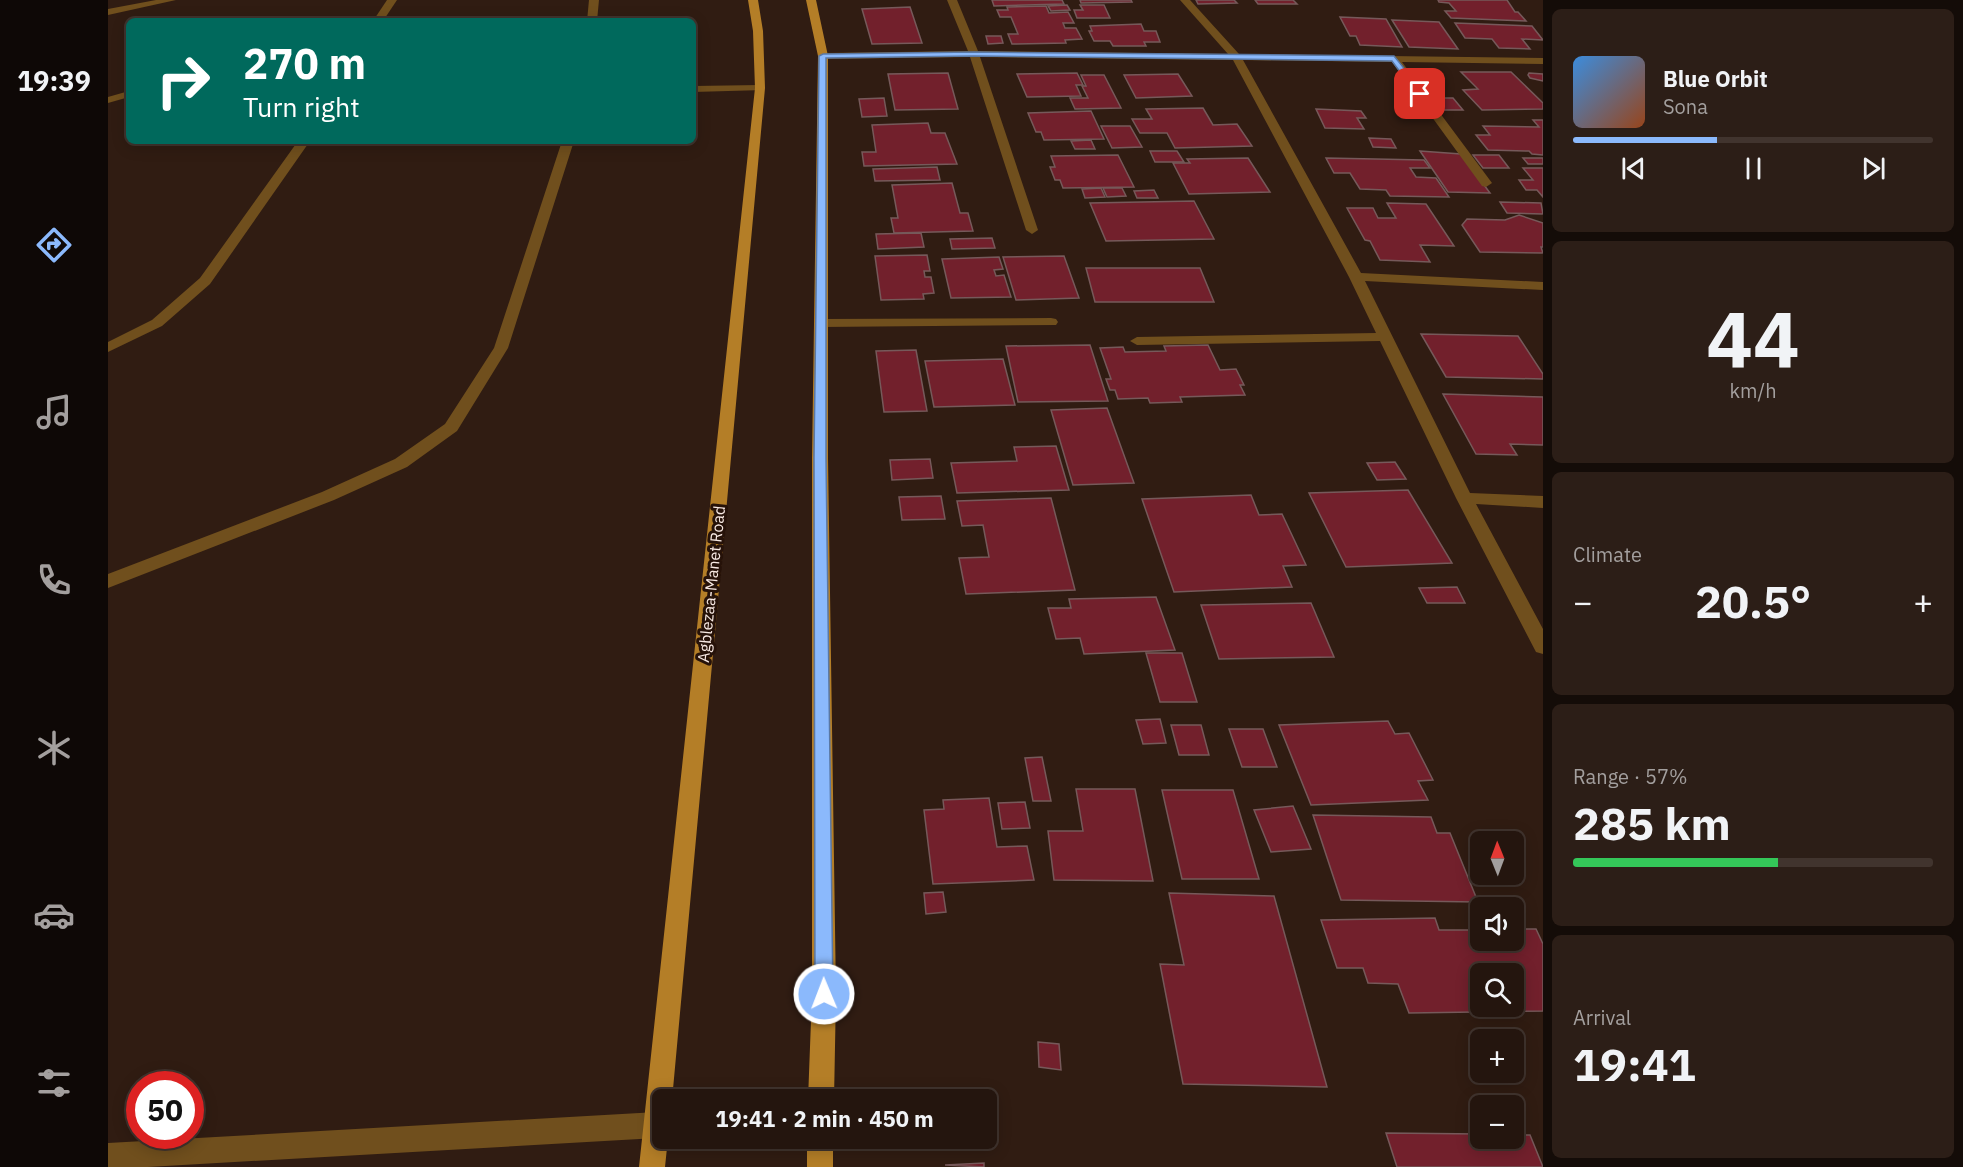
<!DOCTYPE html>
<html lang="en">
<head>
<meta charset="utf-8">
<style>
  body { margin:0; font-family:"IBM Plex Sans",sans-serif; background:#2c1e17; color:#f1f3f6; height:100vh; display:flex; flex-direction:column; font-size:22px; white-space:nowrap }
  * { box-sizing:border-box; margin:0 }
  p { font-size:20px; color:#a39f9e }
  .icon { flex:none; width:33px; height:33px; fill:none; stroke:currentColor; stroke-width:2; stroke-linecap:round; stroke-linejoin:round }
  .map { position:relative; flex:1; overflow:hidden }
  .sheet { display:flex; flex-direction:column; gap:9px; padding:9px; background:#140c08; width:420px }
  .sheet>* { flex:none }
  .top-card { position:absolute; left:18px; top:18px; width:570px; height:126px; border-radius:9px; box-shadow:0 3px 15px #0003,0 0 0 2px #41342e; background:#00695c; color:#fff; overflow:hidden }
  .needle { width:39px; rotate:359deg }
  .buttons { position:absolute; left:1362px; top:831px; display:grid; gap:12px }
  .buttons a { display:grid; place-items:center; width:54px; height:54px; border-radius:9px; background:#24150e; box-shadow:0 3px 15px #0003,0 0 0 2px #41342e; font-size:30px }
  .speed { position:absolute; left:18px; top:1071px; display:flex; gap:12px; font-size:30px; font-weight:700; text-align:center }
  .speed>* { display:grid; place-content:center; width:78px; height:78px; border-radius:50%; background:#24150e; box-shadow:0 3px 15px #0003,0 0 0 2px #41342e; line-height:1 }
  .speed .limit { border:9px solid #d22; background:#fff; color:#111 }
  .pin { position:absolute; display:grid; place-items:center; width:51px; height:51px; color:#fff; margin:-26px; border-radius:12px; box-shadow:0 3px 9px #0006 }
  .me { position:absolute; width:66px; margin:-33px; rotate:359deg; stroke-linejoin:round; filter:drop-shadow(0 0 4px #0008) }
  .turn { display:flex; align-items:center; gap:21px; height:126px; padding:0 18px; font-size:27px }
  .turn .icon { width:78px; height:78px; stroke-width:2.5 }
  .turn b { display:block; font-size:42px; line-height:51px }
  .big { font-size:45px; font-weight:800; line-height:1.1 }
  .sheet .card { flex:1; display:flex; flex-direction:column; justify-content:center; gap:9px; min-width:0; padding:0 21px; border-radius:9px; background:#2c1e17 }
  .sheet .dial { align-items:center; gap:0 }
  .dial b { font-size:78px; line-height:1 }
  .song { display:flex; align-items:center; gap:18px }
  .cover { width:72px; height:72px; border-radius:9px; background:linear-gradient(135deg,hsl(210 70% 55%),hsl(20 70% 35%)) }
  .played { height:6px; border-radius:3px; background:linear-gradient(90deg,#8bb9fc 40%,#41342e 40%) }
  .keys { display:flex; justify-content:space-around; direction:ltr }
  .heat { display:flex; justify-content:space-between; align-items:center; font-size:33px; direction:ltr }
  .charge { height:9px; border-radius:4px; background:linear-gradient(90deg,#34c759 57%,#41342e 0) }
  .trip { position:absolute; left:544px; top:1089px; width:345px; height:60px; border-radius:9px; background:#24150e; box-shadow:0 3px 15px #0003,0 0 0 2px #41342e; font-weight:800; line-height:60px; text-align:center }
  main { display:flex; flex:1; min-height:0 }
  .tabs { display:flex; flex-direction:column; width:108px; justify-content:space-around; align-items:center; background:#0e0806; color:#a39f9e }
  .tabs .icon { width:42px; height:42px }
  .tabs .current { color:#8bb9fc }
  .tabs b { font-size:27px; color:#f1f3f6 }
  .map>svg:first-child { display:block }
  .building { fill:#72202c; stroke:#76595a; stroke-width:1.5; fill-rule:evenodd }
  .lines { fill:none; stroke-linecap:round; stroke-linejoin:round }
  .minor { fill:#704f1d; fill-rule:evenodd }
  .major { fill:#b47e27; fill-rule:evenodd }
  .route { fill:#8bb9fc; stroke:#5a78a4; stroke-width:1.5 }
  .labels { text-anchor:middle; stroke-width:6; stroke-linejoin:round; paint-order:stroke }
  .street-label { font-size:16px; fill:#f8e9e3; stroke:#261209 }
</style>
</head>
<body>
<main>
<nav class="tabs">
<b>19:39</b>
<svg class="icon current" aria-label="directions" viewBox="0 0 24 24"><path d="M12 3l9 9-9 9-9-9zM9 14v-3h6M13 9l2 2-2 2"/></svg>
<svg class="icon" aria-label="music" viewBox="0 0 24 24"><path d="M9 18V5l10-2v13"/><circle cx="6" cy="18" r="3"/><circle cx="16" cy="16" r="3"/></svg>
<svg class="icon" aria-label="phone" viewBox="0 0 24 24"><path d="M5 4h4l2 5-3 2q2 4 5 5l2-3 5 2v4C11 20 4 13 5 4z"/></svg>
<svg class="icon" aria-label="climate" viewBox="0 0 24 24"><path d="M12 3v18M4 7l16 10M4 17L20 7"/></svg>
<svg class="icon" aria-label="car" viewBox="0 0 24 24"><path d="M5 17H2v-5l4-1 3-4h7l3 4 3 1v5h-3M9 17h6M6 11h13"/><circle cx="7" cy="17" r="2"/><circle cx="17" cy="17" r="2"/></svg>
<svg class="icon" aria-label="filters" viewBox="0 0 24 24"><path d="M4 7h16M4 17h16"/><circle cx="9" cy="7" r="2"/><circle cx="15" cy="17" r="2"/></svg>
</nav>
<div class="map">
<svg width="1435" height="1167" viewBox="0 0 1435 1167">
  <rect width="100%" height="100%" fill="#301c12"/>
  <g class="building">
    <polygon points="884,0 954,0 956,4 886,6"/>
    <polygon points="972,0 1023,0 1024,2 973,3"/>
    <polygon points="1088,0 1126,0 1129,3 1090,4"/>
    <polygon points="1147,0 1185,0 1189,4 1150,4"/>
    <polygon points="1330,0 1399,0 1407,12 1410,12 1418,21 1343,18 1337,11 1348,11 1341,3 1331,2"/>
    <polygon points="959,5 962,10 943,11 940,6"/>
    <polygon points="972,5 996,5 1002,18 969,18 966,10 975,10"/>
    <polygon points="938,6 941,13 960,12 966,23 955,23 957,28 968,28 974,39 957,40 958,43 904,44 900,34 910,34 903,17 892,17 889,10 900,10 899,7"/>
    <polygon points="802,7 814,43 764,44 754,9"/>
    <polygon points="1232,17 1278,19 1294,47 1252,45 1248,36 1242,36"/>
    <polygon points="1284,20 1331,22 1350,49 1301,47"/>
    <polygon points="1347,23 1424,26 1435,40 1414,39 1422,49 1391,48 1384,39 1357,38"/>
    <polygon points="1033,24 1036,31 1048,31 1052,42 1036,42 1038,46 1005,46 1002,41 986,41 981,31 984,31 982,26"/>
    <polygon points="878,36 893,36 895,43 880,44"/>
    <polygon points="1353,72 1403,72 1435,103 1435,109 1374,110 1355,90 1370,89"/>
    <polygon points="840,73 850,109 787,110 780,74"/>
    <polygon points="969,73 975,85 968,85 973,96 919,97 909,74"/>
    <polygon points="1421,73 1435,74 1435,81 1422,78 1420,75"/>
    <polygon points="1070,74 1084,96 1028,98 1016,75"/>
    <polygon points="973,75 996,75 1013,108 967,109 962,98 980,98 974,86 978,86"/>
    <polygon points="776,98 779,116 754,117 751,99"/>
    <polygon points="1326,98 1345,98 1355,110 1336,110"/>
    <polygon points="1095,108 1105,125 1129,124 1144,146 1067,148 1059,133 1032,133 1024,119 1044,119 1038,109"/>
    <polygon points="1208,109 1253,111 1258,118 1249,118 1256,129 1217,128"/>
    <polygon points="983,111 996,139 936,140 933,132 928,132 920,113"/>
    <polygon points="1425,120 1435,120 1435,155 1424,154 1421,151 1380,150 1368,135 1382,135 1375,126 1431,127"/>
    <polygon points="820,123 823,133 837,133 849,164 756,166 754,152 768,152 764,125"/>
    <polygon points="993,126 1022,126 1034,147 1004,148"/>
    <polygon points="1261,138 1283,139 1288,148 1265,147"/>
    <polygon points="983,140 987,149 967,149 963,141"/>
    <polygon points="1042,151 1069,151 1076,162 1047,162"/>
    <polygon points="1312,151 1353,154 1382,193 1340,192"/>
    <polygon points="1010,155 1026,187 955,188 952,180 947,180 942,167 947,167 943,156"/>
    <polygon points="1365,155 1391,155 1401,168 1375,168"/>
    <polygon points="1140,158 1162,192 1081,194 1065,163 1082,163 1079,159"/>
    <polygon points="1218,158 1316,160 1322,168 1302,168 1308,177 1328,178 1341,197 1282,196 1278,190 1252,189 1242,173 1226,173"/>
    <polygon points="1415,158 1435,158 1435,164 1420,164"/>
    <polygon points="829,167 832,180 767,181 765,169"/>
    <polygon points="1415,168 1435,168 1435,197 1429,190 1418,190 1411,180 1425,180"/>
    <polygon points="844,183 852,213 860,213 865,231 786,233 783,218 790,218 784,185"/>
    <polygon points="993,188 997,197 977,198 974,189"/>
    <polygon points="995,188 1014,188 1018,196 999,197"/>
    <polygon points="1046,190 1050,198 1029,198 1026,191"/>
    <polygon points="1086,201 1106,239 998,241 982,203"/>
    <polygon points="1392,202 1433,203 1435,214 1399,213"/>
    <polygon points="1279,203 1318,204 1346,246 1312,245 1322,262 1272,260 1262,241 1257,240 1239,208 1265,208 1270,218 1288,218"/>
    <polygon points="1411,215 1435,223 1435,247 1433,247 1435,253 1372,252 1354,225 1359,219 1397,220"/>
    <polygon points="813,233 816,247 770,249 768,234"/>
    <polygon points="884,238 887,248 844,249 842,239"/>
    <polygon points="819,255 822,271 816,271 817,277 823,277 826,293 815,294 816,299 773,300 767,256"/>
    <polygon points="956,256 971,298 908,300 895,257"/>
    <polygon points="891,257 895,269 886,270 888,276 896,275 903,297 843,298 834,259"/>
    <polygon points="978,268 1092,268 1106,302 987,302"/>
    <polygon points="1313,334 1410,336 1435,374 1435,379 1338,377"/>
    <polygon points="982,345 1000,401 910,402 898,346"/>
    <polygon points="1100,345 1112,370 1128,369 1136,385 1132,385 1137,395 1072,397 1074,402 1042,403 1040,398 1010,399 1007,390 1002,390 998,379 1003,379 992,348 1015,347 1017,352 1058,351 1056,346"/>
    <polygon points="808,350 819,411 776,412 768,351"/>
    <polygon points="895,359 907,405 826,407 817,361"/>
    <polygon points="1335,394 1435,397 1435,445 1402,444 1409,455 1368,454"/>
    <polygon points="999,408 1026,483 965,485 943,410"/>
    <polygon points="948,446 961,490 849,493 843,463 909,461 906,447"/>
    <polygon points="822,459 825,478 784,480 782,460"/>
    <polygon points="1287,462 1298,479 1269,480 1259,463"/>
    <polygon points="1300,490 1344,563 1238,567 1201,493"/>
    <polygon points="1143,495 1151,515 1174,514 1198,565 1175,566 1184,587 1066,592 1034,499"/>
    <polygon points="833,496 837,519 794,520 791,497"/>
    <polygon points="943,498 967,590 858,594 851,558 881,557 875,525 854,526 849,501"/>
    <polygon points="1349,587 1357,603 1319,603 1311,588"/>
    <polygon points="1048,597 1067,650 976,654 972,638 948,639 940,608 963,608 961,599"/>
    <polygon points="1203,603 1226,657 1111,659 1093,605"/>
    <polygon points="1038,653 1074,653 1089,702 1052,702"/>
    <polygon points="1052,719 1058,743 1035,744 1028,720"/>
    <polygon points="1280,721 1287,734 1301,733 1325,780 1310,781 1320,800 1203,805 1171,725"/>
    <polygon points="1063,725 1093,725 1101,755 1071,755"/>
    <polygon points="1121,729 1155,729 1169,767 1134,767"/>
    <polygon points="934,757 943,801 925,801 917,758"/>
    <polygon points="968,789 1027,789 1045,881 946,880 940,831 975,831"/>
    <polygon points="1054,790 1125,790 1151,879 1074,879"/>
    <polygon points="881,798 889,847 919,846 926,880 825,884 816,810 836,809 835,800"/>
    <polygon points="917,802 922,828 894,829 890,803"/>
    <polygon points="1185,806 1203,849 1163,852 1146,810"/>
    <polygon points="1205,815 1323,817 1329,833 1342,833 1370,902 1233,900"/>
    <polygon points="835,892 838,912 818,914 816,893"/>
    <polygon points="1061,893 1166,896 1219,1087 1075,1084 1052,964 1076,965"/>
    <path d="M 1327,918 L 1331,930 L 1372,930 L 1372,940 L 1406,940 L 1406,929 L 1428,929 L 1435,944 L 1435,1011 L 1301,1013 L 1290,984 L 1260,983 L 1255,968 L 1229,968 L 1213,920 ZM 1372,974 L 1406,974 L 1406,1006 L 1372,1006 Z"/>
    <polygon points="930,1042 951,1044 953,1070 931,1067"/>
    <polygon points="1278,1133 1372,1134 1372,1138 1406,1138 1406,1135 1422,1135 1435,1167 1289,1167"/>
    <polygon points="876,1163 876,1167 837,1165"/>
  </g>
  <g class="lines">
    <g class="minor">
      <polygon points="48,0 68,0 0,15 0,9"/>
      <polygon points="279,0 289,0 275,21 265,21"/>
      <polygon points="481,0 491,0 489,21 479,21"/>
      <polygon points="839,0 849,0 870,51 1120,54 1072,0 1082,0 1131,54 1435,58 1435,64 1294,62 1384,183 1378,187 1374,186 1284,62 1135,60 1253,273 1435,282 1435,290 1257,281 1362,493 1435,496 1435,508 1368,504 1435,629 1435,654 1428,652 1348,498 1272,341 1029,345 1022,341 1029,337 1268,333 1241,277 1125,60 872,57 930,230 924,234 918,230 862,57 715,59 710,56 715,53 860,51"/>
      <polygon points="652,85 656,86 656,90 585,92 585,86"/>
      <polygon points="21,91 21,97 0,103 0,97"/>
      <polygon points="190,141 202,141 102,284 54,326 0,352 0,342 44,320 92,278"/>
      <polygon points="454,141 466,141 400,348 349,431 299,467 226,500 0,588 0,574 214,492 287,459 337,424 386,348"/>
      <polygon points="943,318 948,319 950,322 948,325 713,327 706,323 713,319"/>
      <polygon points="549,1112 555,1114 555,1136 549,1138 40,1167 0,1167 0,1143"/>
    </g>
    <g class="major">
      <polygon points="640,0 650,0 655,31 657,88 564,1100 555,1100 555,1138 560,1138 557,1167 531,1167 647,88 645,31"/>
      <polygon points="698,0 708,0 720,56 720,458 728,994 726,1100 700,1100 704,994 704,458 710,56"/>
      <rect x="699" y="1138" width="26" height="29"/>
    </g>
  </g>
  <polygon class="route" points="866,52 1286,56 1317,94 1310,96 1284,61 866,56 718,58 718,458 725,994 723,1001 716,1003 710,1001 707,994 706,458 711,56 715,54"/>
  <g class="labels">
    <g class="street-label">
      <text transform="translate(603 584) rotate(-84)" y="6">Agblezaa-Manet Road</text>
    </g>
  </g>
</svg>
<div class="buttons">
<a><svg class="needle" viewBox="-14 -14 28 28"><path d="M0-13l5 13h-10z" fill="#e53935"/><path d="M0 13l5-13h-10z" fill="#a39f9e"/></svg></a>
<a><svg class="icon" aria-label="sound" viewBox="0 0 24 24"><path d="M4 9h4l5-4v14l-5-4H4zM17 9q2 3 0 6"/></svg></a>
<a><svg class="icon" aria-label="search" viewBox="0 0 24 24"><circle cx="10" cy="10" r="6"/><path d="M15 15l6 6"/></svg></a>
<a>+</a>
<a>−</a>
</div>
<div class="speed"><div class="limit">50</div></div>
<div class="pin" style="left:1312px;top:94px;background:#d93025"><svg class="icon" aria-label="arrive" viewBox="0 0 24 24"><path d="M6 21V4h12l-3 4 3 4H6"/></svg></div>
<svg class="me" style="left:716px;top:994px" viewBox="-20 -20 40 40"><circle r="17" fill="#8bb9fc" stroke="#fff" stroke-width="3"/><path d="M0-11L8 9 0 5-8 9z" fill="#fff"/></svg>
<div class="trip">19:41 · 2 min · 450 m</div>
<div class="top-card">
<div class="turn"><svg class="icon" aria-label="right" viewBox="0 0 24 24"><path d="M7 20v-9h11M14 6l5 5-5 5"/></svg><div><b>270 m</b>Turn right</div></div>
</div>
</div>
<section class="sheet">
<div class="card">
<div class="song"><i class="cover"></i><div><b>Blue Orbit</b><p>Sona</p></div></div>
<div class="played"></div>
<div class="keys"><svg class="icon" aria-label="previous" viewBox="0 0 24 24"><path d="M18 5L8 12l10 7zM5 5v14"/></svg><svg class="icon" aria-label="pause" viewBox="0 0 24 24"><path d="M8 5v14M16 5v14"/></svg><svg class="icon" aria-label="next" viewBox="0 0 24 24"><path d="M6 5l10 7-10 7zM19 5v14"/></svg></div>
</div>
<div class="card dial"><b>44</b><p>km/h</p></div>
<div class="card"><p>Climate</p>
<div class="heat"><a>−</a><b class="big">20.5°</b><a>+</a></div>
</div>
<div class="card"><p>Range · 57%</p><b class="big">285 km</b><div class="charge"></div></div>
<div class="card"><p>Arrival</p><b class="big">19:41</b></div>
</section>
</main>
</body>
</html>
